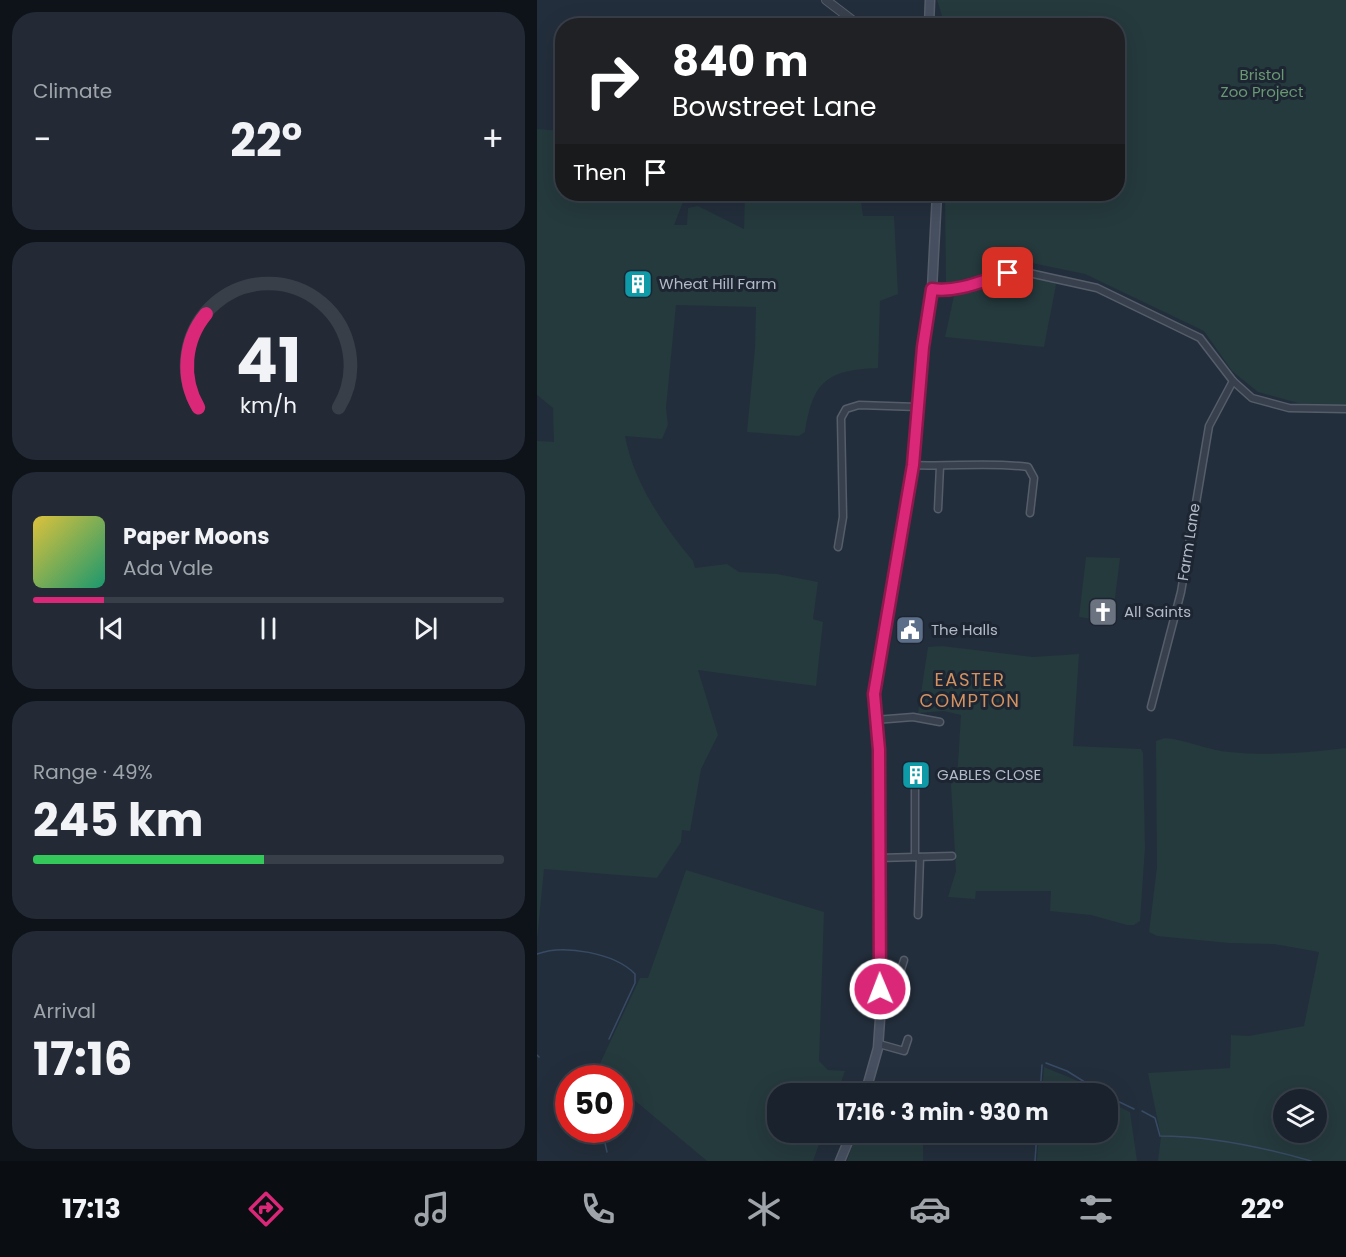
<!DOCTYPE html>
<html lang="en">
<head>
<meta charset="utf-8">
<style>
  body { margin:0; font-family:Poppins,sans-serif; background:#232a35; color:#f1f3f6; height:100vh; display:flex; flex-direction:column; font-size:22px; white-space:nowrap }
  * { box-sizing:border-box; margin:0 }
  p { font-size:20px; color:#9fa4aa }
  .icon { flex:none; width:33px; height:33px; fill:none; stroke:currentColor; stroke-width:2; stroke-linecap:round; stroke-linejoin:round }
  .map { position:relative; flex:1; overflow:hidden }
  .drawer { display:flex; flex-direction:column; gap:12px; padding:12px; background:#0e1319; width:537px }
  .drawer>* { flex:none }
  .top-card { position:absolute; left:18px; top:18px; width:570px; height:183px; border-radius:24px; box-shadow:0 6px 24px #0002,0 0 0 2px #383f49; background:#202124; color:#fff; overflow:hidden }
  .fabs { position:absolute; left:736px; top:1089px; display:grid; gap:12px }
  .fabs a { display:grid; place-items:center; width:54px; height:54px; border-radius:50%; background:#1a222d; box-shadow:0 6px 24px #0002,0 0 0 2px #383f49; font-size:30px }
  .speed { position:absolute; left:18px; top:1065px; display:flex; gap:12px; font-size:30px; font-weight:700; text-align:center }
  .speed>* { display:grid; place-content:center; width:78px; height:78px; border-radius:50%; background:#1a222d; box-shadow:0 6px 24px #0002,0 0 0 2px #383f49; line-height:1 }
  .speed .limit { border:9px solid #d22; background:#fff; color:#111 }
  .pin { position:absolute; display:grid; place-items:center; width:51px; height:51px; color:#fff; margin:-26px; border-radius:12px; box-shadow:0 3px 9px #0006 }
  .me { position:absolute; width:66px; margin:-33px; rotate:359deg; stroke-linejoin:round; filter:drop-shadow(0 0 4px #0008) }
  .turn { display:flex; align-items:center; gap:21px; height:126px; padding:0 18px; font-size:27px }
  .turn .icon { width:78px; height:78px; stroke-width:2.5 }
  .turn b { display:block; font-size:42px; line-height:51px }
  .then { display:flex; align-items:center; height:57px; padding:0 18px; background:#0003; gap:12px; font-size:22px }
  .big { font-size:45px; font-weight:700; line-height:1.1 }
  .drawer .tile { flex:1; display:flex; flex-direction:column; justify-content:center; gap:9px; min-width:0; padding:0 21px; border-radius:24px; background:#232a35 }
  .drawer .dial { align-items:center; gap:0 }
  .dial svg { height:156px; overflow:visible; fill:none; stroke:#383f49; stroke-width:7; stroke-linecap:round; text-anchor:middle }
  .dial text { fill:#f1f3f6; stroke:none }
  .song { display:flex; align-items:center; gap:18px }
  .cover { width:72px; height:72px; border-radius:9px; background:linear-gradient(135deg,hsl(50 70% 55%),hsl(160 70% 35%)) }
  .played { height:6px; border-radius:3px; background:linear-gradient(90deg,#db2777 15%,#383f49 15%) }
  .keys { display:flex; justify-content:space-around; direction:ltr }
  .heat { display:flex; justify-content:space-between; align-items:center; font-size:33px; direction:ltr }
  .charge { height:9px; border-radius:4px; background:linear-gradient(90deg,#34c759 49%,#383f49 0) }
  .trip { position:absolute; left:230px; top:1083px; width:351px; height:60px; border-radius:24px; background:#1a222d; box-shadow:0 6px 24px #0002,0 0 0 2px #383f49; font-weight:700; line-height:60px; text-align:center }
  .tabs { display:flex; height:96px; justify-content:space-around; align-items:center; background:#0a0e12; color:#9fa4aa }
  .tabs .icon { width:42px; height:42px }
  .tabs .current { color:#db2777 }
  .tabs b { font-size:27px; color:#f1f3f6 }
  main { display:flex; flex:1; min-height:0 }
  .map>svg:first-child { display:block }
  .green { fill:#253a3d; fill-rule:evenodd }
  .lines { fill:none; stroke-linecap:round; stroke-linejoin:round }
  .stream { stroke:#384b65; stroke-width:1.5 }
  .minor-casing { stroke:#555d6a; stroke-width:9 }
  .tertiary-casing { stroke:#555d6a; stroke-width:10 }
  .secondary-casing { stroke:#555d6a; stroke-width:11 }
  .minor { stroke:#37404c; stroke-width:6 }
  .tertiary { stroke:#37404c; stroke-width:8 }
  .secondary { stroke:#454f5f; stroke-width:8 }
  .route-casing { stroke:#8e194d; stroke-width:15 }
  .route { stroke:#db2777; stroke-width:10 }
  .labels { text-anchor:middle; stroke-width:6; stroke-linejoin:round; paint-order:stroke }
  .park-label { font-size:15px; fill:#699873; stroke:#1c2531 }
  .poi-label { font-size:15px; fill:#b2bac7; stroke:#1c2531; text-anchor:start }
  .street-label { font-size:15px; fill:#b2bac7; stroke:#1c2531 }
  .quarter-label { font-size:18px; letter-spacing:1.5px; fill:#d49261; stroke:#1c2531 }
</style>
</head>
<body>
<main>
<section class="drawer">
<div class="tile"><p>Climate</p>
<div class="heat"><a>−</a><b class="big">22°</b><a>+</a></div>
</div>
<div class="tile dial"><svg viewBox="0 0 100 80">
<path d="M14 69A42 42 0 1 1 86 69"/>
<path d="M14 69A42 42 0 0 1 18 21" stroke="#db2777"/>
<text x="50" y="56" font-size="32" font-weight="700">41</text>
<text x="50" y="72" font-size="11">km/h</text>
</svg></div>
<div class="tile">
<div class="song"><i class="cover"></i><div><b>Paper Moons</b><p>Ada Vale</p></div></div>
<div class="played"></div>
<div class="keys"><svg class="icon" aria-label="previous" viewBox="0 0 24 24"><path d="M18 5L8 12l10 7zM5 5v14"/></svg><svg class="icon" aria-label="pause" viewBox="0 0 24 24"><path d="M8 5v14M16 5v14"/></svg><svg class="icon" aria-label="next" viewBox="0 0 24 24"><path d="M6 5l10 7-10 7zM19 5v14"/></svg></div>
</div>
<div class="tile"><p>Range · 49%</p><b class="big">245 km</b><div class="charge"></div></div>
<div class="tile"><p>Arrival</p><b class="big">17:16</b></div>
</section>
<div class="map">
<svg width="809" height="1161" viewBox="0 0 809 1161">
  <rect width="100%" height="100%" fill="#232e3c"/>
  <g class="green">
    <polygon points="400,0 809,0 809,406 761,403 721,392 695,371 667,331 548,274 490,262 409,284 408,194 580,194 580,26 408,25"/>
    <path d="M 0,129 L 25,131 L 26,194 L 143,194 L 146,195 L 146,202 L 137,225 L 150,225 L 151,208 L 161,206 L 207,229 L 208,194 L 323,194 L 326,216 L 357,216 L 361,294 L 343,301 L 341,368 C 290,370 276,381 268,432 L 262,436 L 210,432 L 218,348 L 219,307 L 139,305 L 129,408 L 131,425 L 125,439 L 88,436 C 97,483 126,525 156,561 L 158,568 L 190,564 L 202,572 L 240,574 L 281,582 L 276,619 L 286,622 L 279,686 L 161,670 L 181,735 L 164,769 L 153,831 L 145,830 L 144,842 L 120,878 L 7,869 L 0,939 L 0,441 L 17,442 L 16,408 L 0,395 Z"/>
    <polygon points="484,274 515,279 519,285 507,347 408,337 417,296 444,284"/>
    <polygon points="549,557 583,558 575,622 542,617"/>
    <polygon points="405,646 496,657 542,654 536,746 604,749 606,753 608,847 603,921 597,925 590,925 554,915 513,911 514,891 439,891 438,899 411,897 419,871 414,784 420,780 424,715 407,711 381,713 391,647"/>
    <path d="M 628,738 C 650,740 670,750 692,752 C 731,756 770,753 809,748 L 809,1161 L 621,1161 L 624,1137 L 611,1073 L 693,1068 L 694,1035 L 712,1036 L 767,1026 L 782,952 L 737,944 L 692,943 L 620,936 L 612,932 L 620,867 L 619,741 ZM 747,1100 L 780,1100 L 780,1132 L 747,1132 Z"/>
    <polygon points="149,870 287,912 282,1061 291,1070 308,1071 300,1093 240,1094 240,1132 286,1133 276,1161 170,1161 83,1088 82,1078 71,1078 60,1070 103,978 111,978"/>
    <polygon points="507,1067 541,1081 559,1093 505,1093"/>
    <polygon points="570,1101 593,1112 600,1161 500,1161 502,1133 570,1132"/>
    <polygon points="320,1133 357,1133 386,1141 386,1161 310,1161"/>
  </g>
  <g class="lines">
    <g class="stream">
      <path d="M 0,954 C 27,944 78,953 98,974 L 98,983 L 72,1039"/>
      <polyline points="0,1055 2,1057"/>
      <polyline points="509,1063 530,1071 567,1094"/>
      <polyline points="503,1094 505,1065"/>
      <polyline points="570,1096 597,1109"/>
      <path d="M 605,1111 L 618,1118 L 623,1136 C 674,1136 725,1147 774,1161"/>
      <polyline points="65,1130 70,1152"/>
      <polyline points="498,1161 500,1132"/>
    </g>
    <g class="minor-casing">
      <g id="minor">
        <polyline points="395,289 407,290 431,286 483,271 560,288 663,338 696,381 715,398 752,408 809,409"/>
        <path d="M 376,465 C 415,467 453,462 491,467 L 497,478 L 493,513"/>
        <polyline points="401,509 403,466"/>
        <polyline points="301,547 306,517 304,418 309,409 322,405 381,407"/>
        <polyline points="614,707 644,592 672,426 696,381"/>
        <polyline points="338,720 376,717 403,722"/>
        <polyline points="378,782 378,857"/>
        <polyline points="341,858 415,856"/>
        <polyline points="381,915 383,857"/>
        <polyline points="343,989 358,989 367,960"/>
        <polyline points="342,1044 367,1051 371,1039"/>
      </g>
    </g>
    <g class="tertiary-casing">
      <polyline id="tertiary" points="289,0 323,26"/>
    </g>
    <g class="secondary-casing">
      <g id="secondary">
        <polyline points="392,26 393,0"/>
        <polyline points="328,1094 341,1048 344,1005 341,858 342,750 337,694 376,465 386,347 395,289 400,194"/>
        <polyline points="303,1161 315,1132"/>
      </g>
    </g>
    <use href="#minor" class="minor"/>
    <use href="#tertiary" class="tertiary"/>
    <use href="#secondary" class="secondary"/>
  </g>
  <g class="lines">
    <g class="route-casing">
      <path id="route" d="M 343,989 L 342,750 L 337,694 L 376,465 L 386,347 L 395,289 C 420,293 448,280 471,273"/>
    </g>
    <use href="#route" class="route"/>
  </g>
  <defs>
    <g id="building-square" transform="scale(1.5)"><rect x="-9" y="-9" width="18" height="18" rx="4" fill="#0f9aa8" stroke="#1c2531"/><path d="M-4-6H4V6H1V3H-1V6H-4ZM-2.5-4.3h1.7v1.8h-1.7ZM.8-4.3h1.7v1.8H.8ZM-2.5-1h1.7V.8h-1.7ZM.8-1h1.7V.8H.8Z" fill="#fff"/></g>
    <g id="church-square" transform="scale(1.5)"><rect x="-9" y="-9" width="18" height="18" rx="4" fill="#6b7280" stroke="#1c2531"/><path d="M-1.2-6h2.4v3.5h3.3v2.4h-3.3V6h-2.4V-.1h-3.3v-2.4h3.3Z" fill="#fff"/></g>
    <g id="civic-square" transform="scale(1.5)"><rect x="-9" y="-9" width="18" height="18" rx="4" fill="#5c6f8a" stroke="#1c2531"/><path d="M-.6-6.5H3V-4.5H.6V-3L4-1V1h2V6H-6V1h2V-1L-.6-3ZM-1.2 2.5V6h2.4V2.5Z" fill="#fff"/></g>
  </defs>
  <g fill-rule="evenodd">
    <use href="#building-square" x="101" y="284"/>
    <use href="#church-square" x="566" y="612"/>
    <use href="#civic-square" x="373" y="630"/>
    <use href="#building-square" x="379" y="775"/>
  </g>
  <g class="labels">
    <g class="park-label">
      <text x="725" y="80">Bristol<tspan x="725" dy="17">Zoo Project</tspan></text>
    </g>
    <g class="poi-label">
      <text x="122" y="289">Wheat Hill Farm</text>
      <text x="587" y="617">All Saints</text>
      <text x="394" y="635">The Halls</text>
      <text x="400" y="780">GABLES CLOSE</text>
    </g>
    <g class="street-label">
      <text transform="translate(652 542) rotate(-81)" y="5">Farm Lane</text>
    </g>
    <g class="quarter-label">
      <text x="433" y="686">EASTER<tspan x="433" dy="21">COMPTON</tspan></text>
    </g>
  </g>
</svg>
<div class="fabs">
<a><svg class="icon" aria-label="layers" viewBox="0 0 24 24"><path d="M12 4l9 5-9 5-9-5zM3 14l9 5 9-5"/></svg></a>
</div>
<div class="speed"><div class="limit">50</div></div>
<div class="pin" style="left:471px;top:273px;background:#d93025"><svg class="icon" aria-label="arrive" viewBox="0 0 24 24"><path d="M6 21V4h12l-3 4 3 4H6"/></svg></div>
<svg class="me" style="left:343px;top:989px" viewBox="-20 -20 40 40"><circle r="17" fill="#db2777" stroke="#fff" stroke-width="3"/><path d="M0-11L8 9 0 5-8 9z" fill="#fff"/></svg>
<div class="trip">17:16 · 3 min · 930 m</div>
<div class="top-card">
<div class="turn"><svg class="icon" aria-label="right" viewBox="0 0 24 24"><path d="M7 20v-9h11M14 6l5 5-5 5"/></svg><div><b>840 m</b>Bowstreet Lane</div></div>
<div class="then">Then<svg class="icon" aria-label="arrive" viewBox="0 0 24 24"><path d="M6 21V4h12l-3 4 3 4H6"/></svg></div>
</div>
</div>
</main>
<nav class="tabs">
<b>17:13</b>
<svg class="icon current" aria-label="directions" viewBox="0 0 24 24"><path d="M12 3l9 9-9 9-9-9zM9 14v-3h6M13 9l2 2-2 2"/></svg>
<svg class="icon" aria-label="music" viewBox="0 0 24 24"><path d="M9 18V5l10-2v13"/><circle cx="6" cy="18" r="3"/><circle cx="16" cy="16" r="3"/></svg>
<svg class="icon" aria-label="phone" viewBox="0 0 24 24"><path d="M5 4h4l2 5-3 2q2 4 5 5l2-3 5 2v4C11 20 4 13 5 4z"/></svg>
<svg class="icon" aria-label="climate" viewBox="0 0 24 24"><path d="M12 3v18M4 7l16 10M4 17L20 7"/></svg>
<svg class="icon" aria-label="car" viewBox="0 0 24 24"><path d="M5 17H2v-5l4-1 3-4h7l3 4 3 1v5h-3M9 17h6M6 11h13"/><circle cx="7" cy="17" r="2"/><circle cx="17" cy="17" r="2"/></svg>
<svg class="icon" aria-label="filters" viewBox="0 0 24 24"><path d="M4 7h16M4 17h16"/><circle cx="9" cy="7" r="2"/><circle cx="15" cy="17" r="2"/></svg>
<b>22°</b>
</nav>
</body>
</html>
